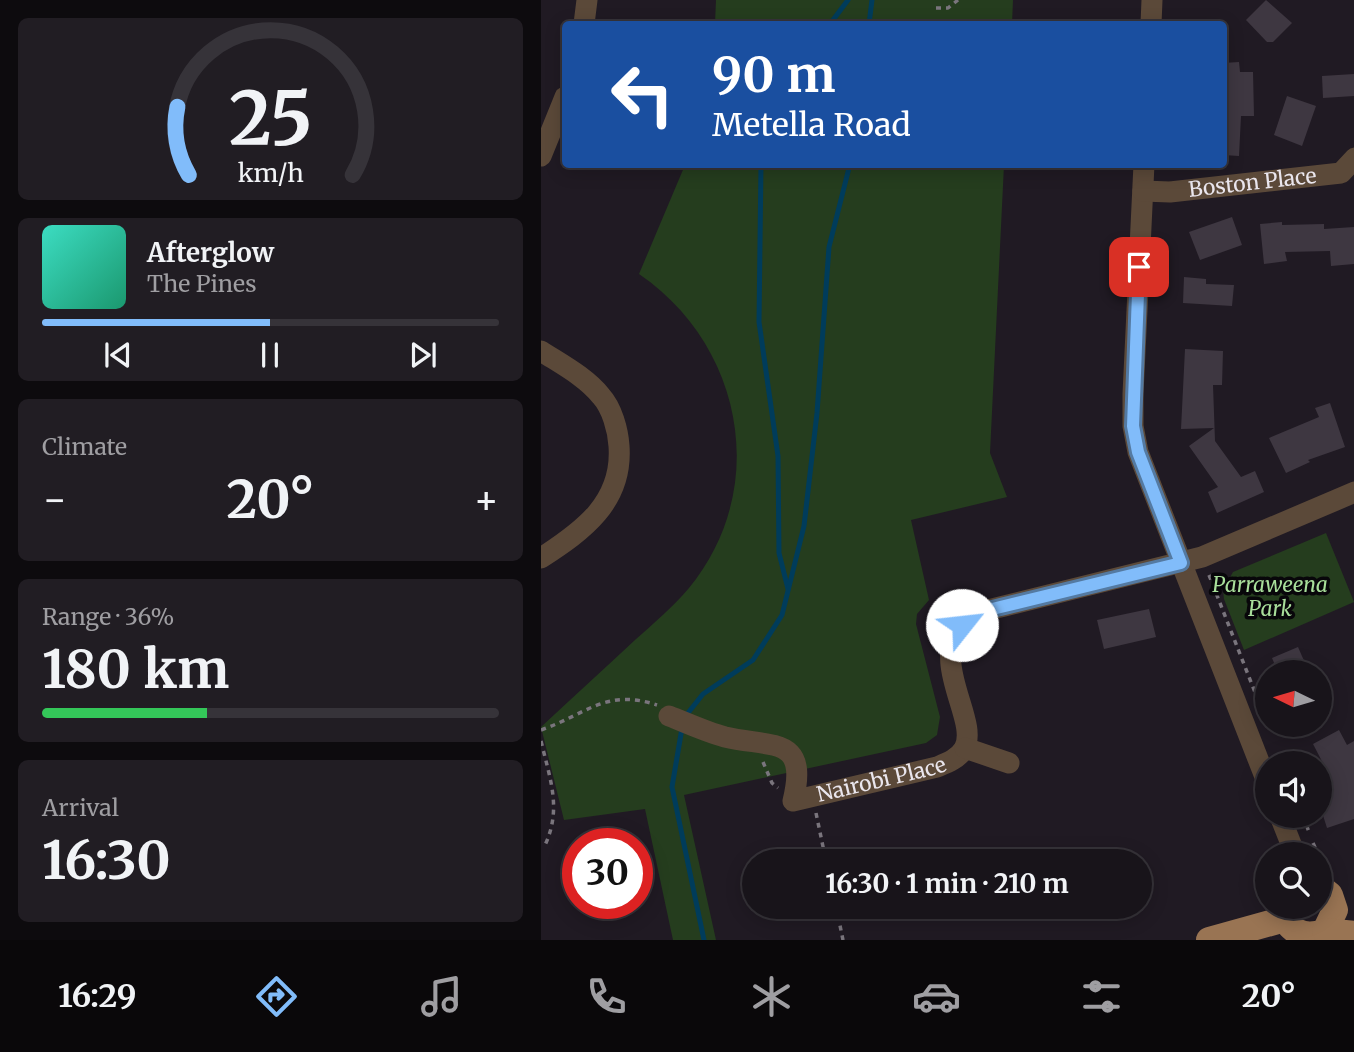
<!DOCTYPE html>
<html lang="en">
<head>
<meta charset="utf-8">
<style>
  body { margin:0; font-family:Merriweather,serif; background:#211d23; color:#f1f3f6; height:100vh; display:flex; flex-direction:column; font-size:26px; white-space:nowrap }
  * { box-sizing:border-box; margin:0 }
  p { font-size:23px; color:#9f9ea2 }
  .icon { flex:none; width:38px; height:38px; fill:none; stroke:currentColor; stroke-width:2; stroke-linecap:round; stroke-linejoin:round }
  .map { position:relative; flex:1; overflow:hidden }
  .side { display:flex; flex-direction:column; gap:18px; padding:18px; background:#0d0b0e; width:541px }
  .side>* { flex:none }
  .hud { position:absolute; left:21px; top:21px; width:665px; height:147px; border-radius:7px; box-shadow:0 4px 18px #0003,0 0 0 2px #363339; background:#1a4fa0; color:#fff; overflow:hidden }
  .needle { width:46px; rotate:275deg }
  .fabs { position:absolute; left:714px; top:660px; display:grid; gap:14px }
  .fabs a { display:grid; place-items:center; width:77px; height:77px; border-radius:50%; background:#18141a; box-shadow:0 4px 18px #0003,0 0 0 2px #363339; font-size:35px }
  .speed { position:absolute; left:21px; top:828px; display:flex; gap:14px; font-size:35px; font-weight:700; text-align:center }
  .speed>* { display:grid; place-content:center; width:91px; height:91px; border-radius:50%; background:#18141a; box-shadow:0 4px 18px #0003,0 0 0 2px #363339; line-height:1 }
  .speed .limit { border:10px solid #d22; background:#fff; color:#111 }
  .pin { position:absolute; display:grid; place-items:center; width:60px; height:60px; color:#fff; margin:-30px; border-radius:14px; box-shadow:0 4px 10px #0006 }
  .me { position:absolute; width:77px; margin:-38px; rotate:61deg; stroke-linejoin:round; filter:drop-shadow(0 0 5px #0008) }
  .turn { display:flex; align-items:center; gap:24px; height:147px; padding:0 35px; font-size:32px }
  .turn .icon { width:91px; height:91px; stroke-width:2.5 }
  .turn b { display:block; font-size:49px; line-height:60px }
  .big { font-size:52px; font-weight:700; line-height:1.1 }
  .side .card { flex:1; display:flex; flex-direction:column; justify-content:center; gap:10px; min-width:0; padding:0 24px; border-radius:10px; background:#211d23 }
  .side .dial { align-items:center; gap:0 }
  .dial svg { height:182px; overflow:visible; fill:none; stroke:#363339; stroke-width:7; stroke-linecap:round; text-anchor:middle }
  .dial text { fill:#f1f3f6; stroke:none }
  .song { display:flex; align-items:center; gap:21px }
  .cover { width:84px; height:84px; border-radius:10px; background:linear-gradient(135deg,hsl(170 70% 55%),hsl(160 70% 35%)) }
  .played { height:7px; border-radius:4px; background:linear-gradient(90deg,#81bcfa 50%,#363339 50%) }
  .keys { display:flex; justify-content:space-around; direction:ltr }
  .heat { display:flex; justify-content:space-between; align-items:center; font-size:38px; direction:ltr }
  .charge { height:10px; border-radius:5px; background:linear-gradient(90deg,#34c759 36%,#363339 0) }
  .trip { position:absolute; left:201px; top:849px; width:410px; height:70px; border-radius:35px; background:#18141a; box-shadow:0 4px 18px #0003,0 0 0 2px #363339; font-weight:700; line-height:70px; text-align:center }
  .tab-bar { display:flex; height:112px; justify-content:space-around; align-items:center; background:#0a080a; color:#9f9ea2 }
  .tab-bar .icon { width:49px; height:49px }
  .tab-bar .selected { color:#81bcfa }
  .tab-bar b { font-size:32px; color:#f1f3f6 }
  main { display:flex; flex:1; min-height:0 }
  .map>svg:first-child { display:block }
  .green { fill:#253d1e }
  .lines { fill:none; stroke-linecap:round; stroke-linejoin:round }
  .stream { stroke:#003c5b; stroke-width:5 }
  .building { fill:#3e3741 }
  .path { stroke:#7a757d; stroke-width:3.5; stroke-dasharray:5 5; stroke-linecap:butt }
  .minor { stroke:#5b4939; stroke-width:21 }
  .major { stroke:#997453; stroke-width:26 }
  .route-casing { stroke:#547aa2; stroke-width:18 }
  .route { stroke:#81bcfa; stroke-width:12 }
  .labels { text-anchor:middle; stroke-width:7; stroke-linejoin:round; paint-order:stroke }
  .street-label { font-size:21px; fill:#eae6ed; stroke:#08060a }
  .park-label { font-size:21px; font-style:italic; fill:#a8de9a; stroke:#08060a }
</style>
</head>
<body>
<main>
<section class="side">
<div class="card dial"><svg viewBox="0 0 100 80">
<path d="M14 69A42 42 0 1 1 86 69"/>
<path d="M14 69A42 42 0 0 1 9 39" stroke="#81bcfa"/>
<text x="50" y="56" font-size="32" font-weight="700">25</text>
<text x="50" y="72" font-size="11">km/h</text>
</svg></div>
<div class="card">
<div class="song"><i class="cover"></i><div><b>Afterglow</b><p>The Pines</p></div></div>
<div class="played"></div>
<div class="keys"><svg class="icon" aria-label="previous" viewBox="0 0 24 24"><path d="M18 5L8 12l10 7zM5 5v14"/></svg><svg class="icon" aria-label="pause" viewBox="0 0 24 24"><path d="M8 5v14M16 5v14"/></svg><svg class="icon" aria-label="next" viewBox="0 0 24 24"><path d="M6 5l10 7-10 7zM19 5v14"/></svg></div>
</div>
<div class="card"><p>Climate</p>
<div class="heat"><a>−</a><b class="big">20°</b><a>+</a></div>
</div>
<div class="card"><p>Range · 36%</p><b class="big">180 km</b><div class="charge"></div></div>
<div class="card"><p>Arrival</p><b class="big">16:30</b></div>
</section>
<div class="map">
<svg width="814" height="940" viewBox="0 0 814 940">
  <rect width="100%" height="100%" fill="#201a23"/>
  <g class="green">
    <polygon points="175,0 472,0 471,24 174,24"/>
    <path d="M 144,165 L 463,165 L 449,453 L 466,497 L 370,520 L 388,600 L 376,614 L 375,624 L 399,717 L 396,735 L 385,743 L 143,795 L 175,940 L 132,940 L 104,809 L 23,820 L 0,727 C 31,698 63,669 94,640 C 113,623 132,607 148,588 C 230,488 202,345 98,274 Z"/>
    <polygon points="785,533 813,602 703,650 683,599 682,590 692,572"/>
  </g>
  <g class="lines">
    <g class="stream">
      <polyline points="289,24 307,0"/>
      <polyline points="328,24 331,0"/>
      <polyline points="220,164 218,322 237,456 238,553 247,589"/>
      <polyline points="143,718 162,694 212,660 241,615 263,526 276,413 288,247 309,164"/>
      <polyline points="141,728 131,787 163,940"/>
    </g>
  </g>
  <g class="building">
    <polygon points="725,0 751,23 732,42 726,42 705,20"/>
    <polygon points="698,62 699,72 712,72 713,116 700,116 698,156 682,155 682,63"/>
    <polygon points="813,74 813,96 782,98 781,76"/>
    <polygon points="746,96 775,106 761,146 733,135"/>
    <polygon points="691,217 701,245 659,260 648,232"/>
    <polygon points="741,222 741,225 783,224 783,229 813,227 813,264 790,266 789,251 744,252 746,261 723,264 719,224"/>
    <polygon points="643,277 665,279 665,284 693,285 691,306 642,303"/>
    <polygon points="644,349 682,351 681,385 672,385 674,441 700,477 714,471 723,492 676,513 667,492 677,487 648,446 673,428 640,429"/>
    <polygon points="789,403 804,447 767,460 769,462 745,473 728,438 778,417 774,408"/>
    <polygon points="608,609 615,637 563,649 556,620"/>
    <polygon points="757,647 768,672 737,672 731,658"/>
    <polygon points="798,730 806,745 813,741 813,819 786,828 779,806 779,803 788,800 779,783 779,773 785,769 772,744"/>
  </g>
  <g class="lines">
    <g class="path">
      <polyline points="395,8 407,8 417,0"/>
      <polyline points="668,575 728,728"/>
      <path d="M 0,730 C 46,714 65,688 116,705"/>
      <path d="M 0,741 C 9,779 21,809 4,845"/>
      <polyline points="222,762 231,783 237,788"/>
      <polyline points="275,813 285,861"/>
      <polyline points="762,816 768,832"/>
      <polyline points="772,843 777,854"/>
      <polyline points="779,860 783,867"/>
      <polyline points="295,906 302,940"/>
    </g>
    <g class="minor">
      <polyline points="43,24 46,0"/>
      <polyline points="610,24 611,0"/>
      <polyline points="0,156 24,97"/>
      <polyline points="603,164 592,394 592,426 597,452 726,782"/>
      <path id="s1" d="M 602,191 L 629,192 L 800,173 L 814,158"/>
      <path d="M 0,351 C 20,364 45,377 60,396 C 71,408 77,430 78,446 C 82,502 42,531 0,558"/>
      <path id="s2" d="M 128,716 C 146,723 165,732 184,737 C 231,748 268,735 252,801 L 396,767 C 406,763 417,759 423,749 C 439,721 389,665 420,627 C 426,620 436,616 443,611 L 661,557 L 814,492"/>
      <polyline points="424,748 468,763"/>
      <polyline points="739,816 754,854"/>
    </g>
    <g class="major">
      <path d="M 743,906 C 742,931 764,940 784,931 L 794,910 L 789,895 L 779,887"/>
      <polyline points="784,931 814,934"/>
      <polyline points="668,940 744,919"/>
    </g>
  </g>
  <g class="lines">
    <g class="route-casing">
      <polyline id="route" points="421,625 443,611 640,563 597,452 592,426 598,267"/>
    </g>
    <use href="#route" class="route"/>
  </g>
  <g class="labels">
    <g class="street-label">
      <text dy="7" stroke="none"><textPath href="#s1" startOffset="110">Boston Place</textPath></text>
      <text dy="7" stroke="none"><textPath href="#s2" startOffset="268">Nairobi Place</textPath></text>
    </g>
    <g class="park-label">
      <text x="729" y="592">Parraweena<tspan x="729" dy="24">Park</tspan></text>
    </g>
  </g>
</svg>
<div class="fabs">
<a><svg class="needle" viewBox="-14 -14 28 28"><path d="M0-13l5 13h-10z" fill="#e53935"/><path d="M0 13l5-13h-10z" fill="#9f9ea2"/></svg></a>
<a><svg class="icon" aria-label="sound" viewBox="0 0 24 24"><path d="M4 9h4l5-4v14l-5-4H4zM17 9q2 3 0 6"/></svg></a>
<a><svg class="icon" aria-label="search" viewBox="0 0 24 24"><circle cx="10" cy="10" r="6"/><path d="M15 15l6 6"/></svg></a>
</div>
<div class="speed"><div class="limit">30</div></div>
<div class="pin" style="left:598px;top:267px;background:#d93025"><svg class="icon" aria-label="arrive" viewBox="0 0 24 24"><path d="M6 21V4h12l-3 4 3 4H6"/></svg></div>
<svg class="me" style="left:421px;top:625px" viewBox="-20 -20 40 40"><circle r="19" fill="#fff"/><path d="M0-13L10 11 0 6-10 11z" fill="#81bcfa"/></svg>
<div class="trip">16:30 · 1 min · 210 m</div>
<div class="hud">
<div class="turn"><svg class="icon" aria-label="left" viewBox="0 0 24 24"><path d="M17 20v-9H6M10 6l-5 5 5 5"/></svg><div><b>90 m</b>Metella Road</div></div>
</div>
</div>
</main>
<nav class="tab-bar">
<b>16:29</b>
<svg class="icon selected" aria-label="directions" viewBox="0 0 24 24"><path d="M12 3l9 9-9 9-9-9zM9 14v-3h6M13 9l2 2-2 2"/></svg>
<svg class="icon" aria-label="music" viewBox="0 0 24 24"><path d="M9 18V5l10-2v13"/><circle cx="6" cy="18" r="3"/><circle cx="16" cy="16" r="3"/></svg>
<svg class="icon" aria-label="phone" viewBox="0 0 24 24"><path d="M5 4h4l2 5-3 2q2 4 5 5l2-3 5 2v4C11 20 4 13 5 4z"/></svg>
<svg class="icon" aria-label="climate" viewBox="0 0 24 24"><path d="M12 3v18M4 7l16 10M4 17L20 7"/></svg>
<svg class="icon" aria-label="car" viewBox="0 0 24 24"><path d="M5 17H2v-5l4-1 3-4h7l3 4 3 1v5h-3M9 17h6M6 11h13"/><circle cx="7" cy="17" r="2"/><circle cx="17" cy="17" r="2"/></svg>
<svg class="icon" aria-label="filters" viewBox="0 0 24 24"><path d="M4 7h16M4 17h16"/><circle cx="9" cy="7" r="2"/><circle cx="15" cy="17" r="2"/></svg>
<b>20°</b>
</nav>
</body>
</html>
